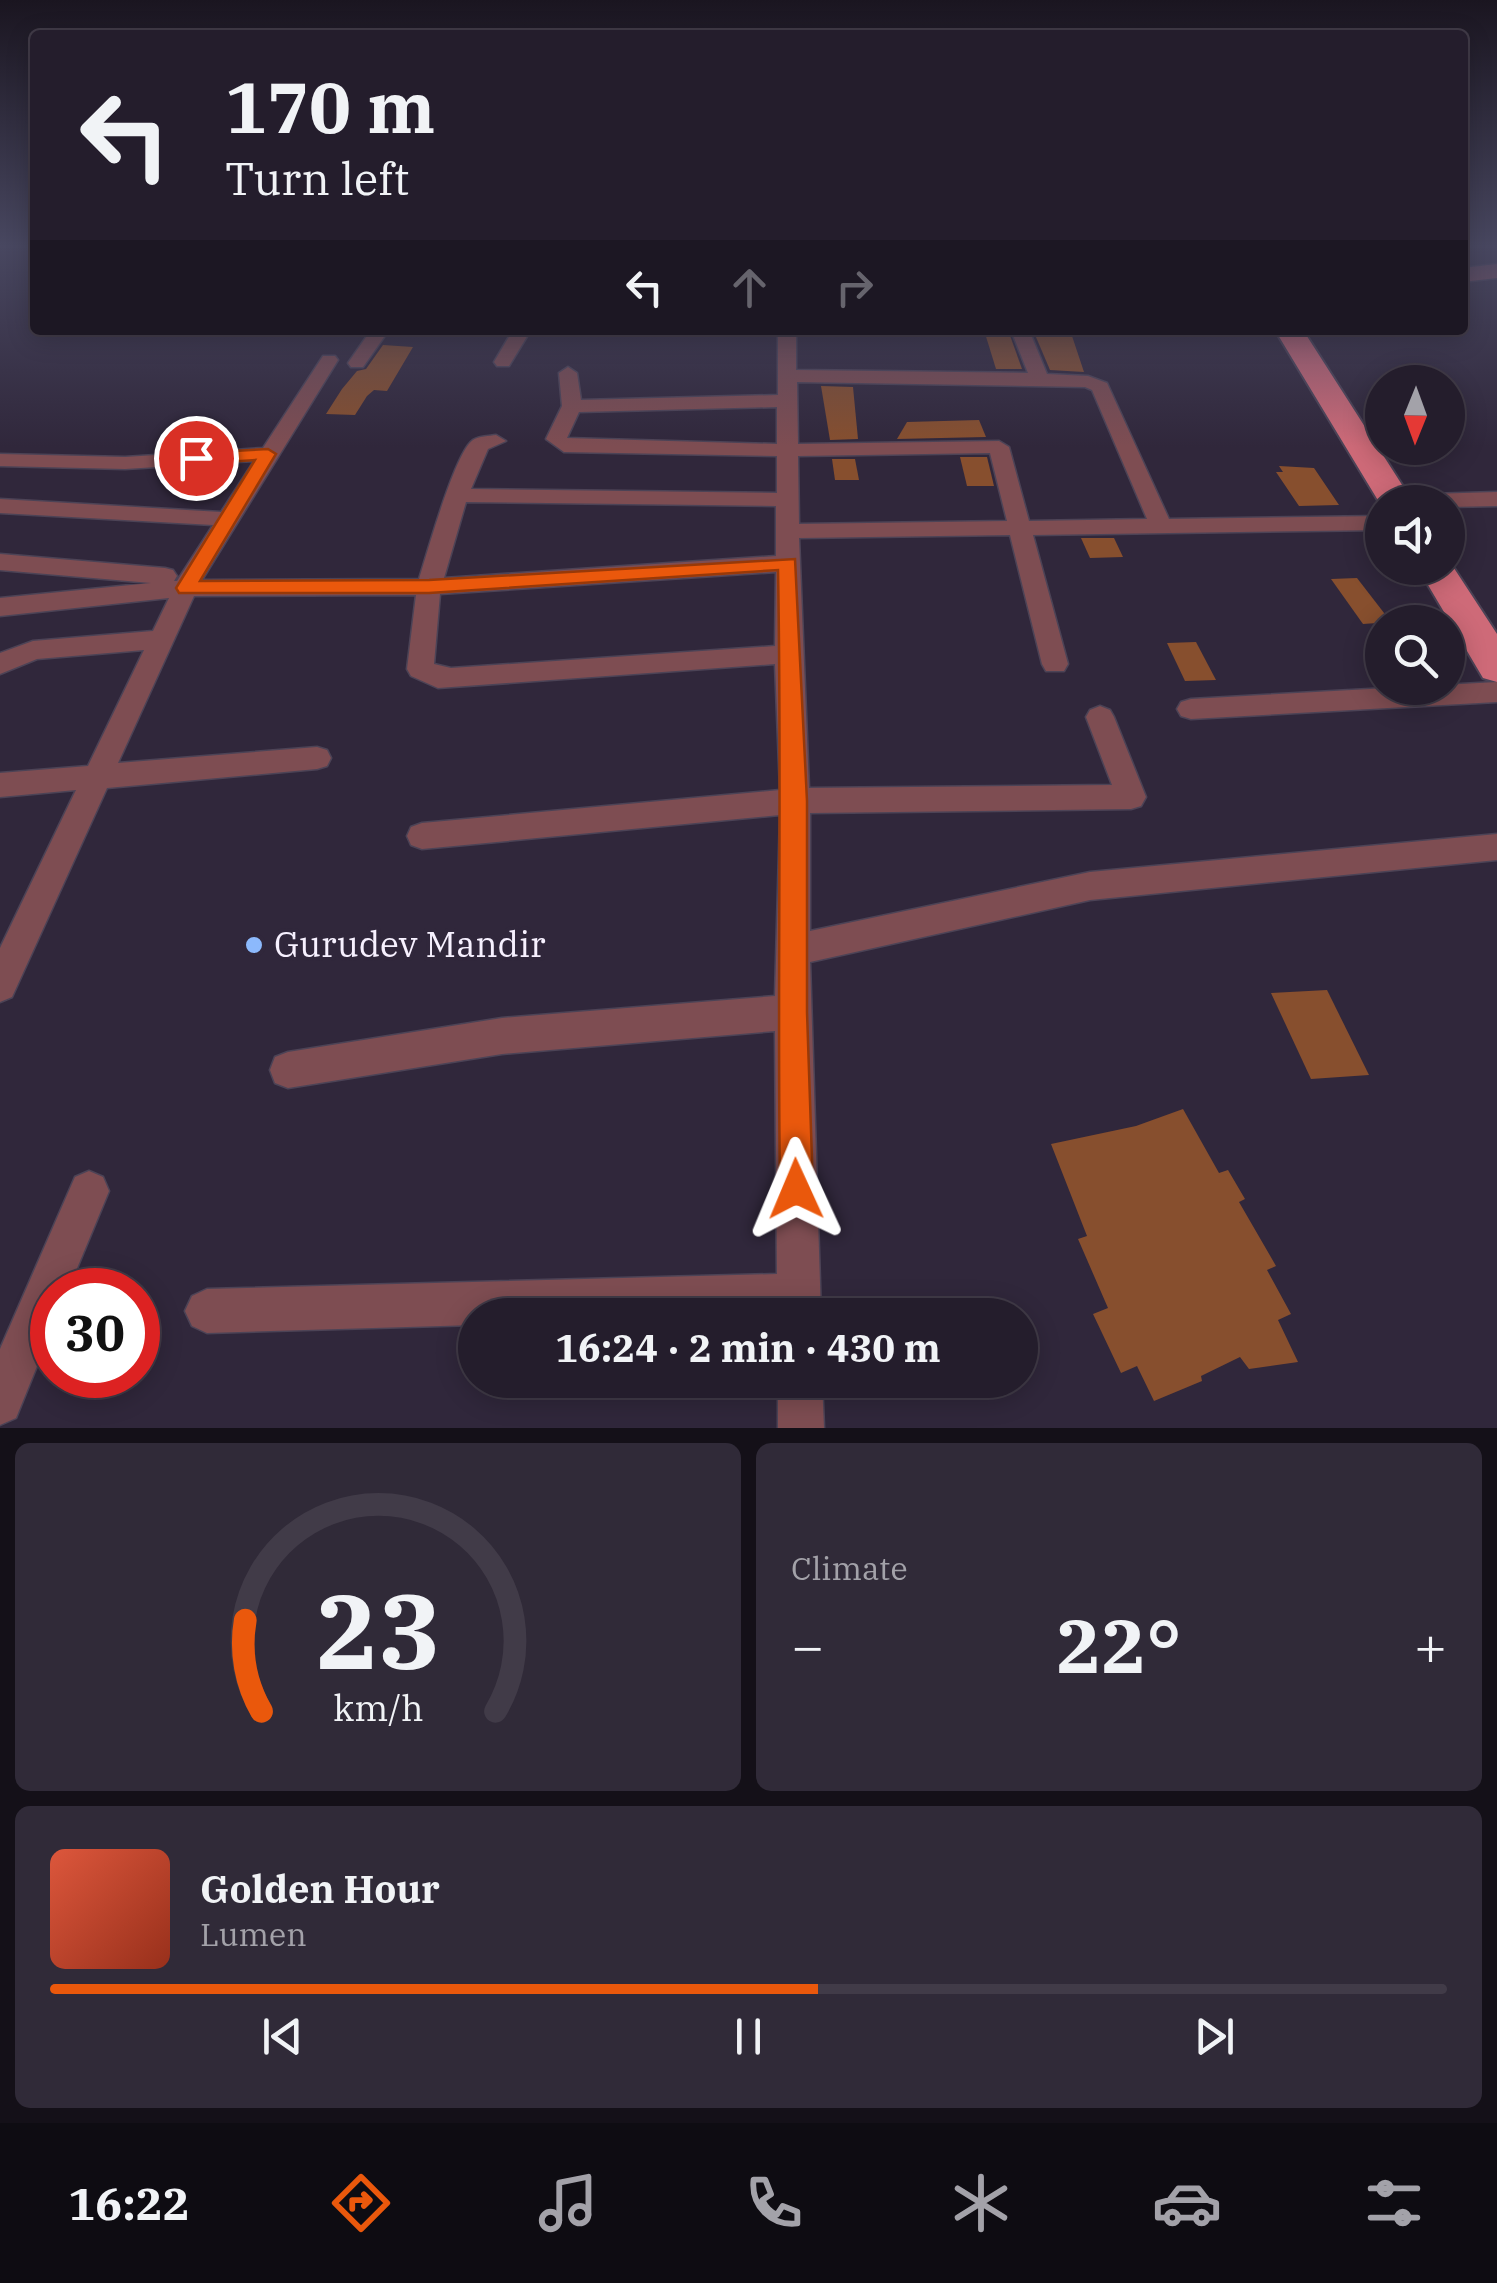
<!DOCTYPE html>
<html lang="en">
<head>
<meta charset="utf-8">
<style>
  body { margin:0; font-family:"IBM Plex Serif",serif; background:#302a38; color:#f1f3f6; height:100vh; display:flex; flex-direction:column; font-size:38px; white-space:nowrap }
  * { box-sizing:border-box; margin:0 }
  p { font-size:32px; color:#a3a2a9 }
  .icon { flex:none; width:55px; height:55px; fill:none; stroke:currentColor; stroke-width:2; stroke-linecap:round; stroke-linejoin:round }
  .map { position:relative; height:1428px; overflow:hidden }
  .side { display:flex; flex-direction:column; gap:15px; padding:15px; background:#141018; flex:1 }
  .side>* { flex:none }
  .hud { position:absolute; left:30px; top:30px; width:1438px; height:305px; border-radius:10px; box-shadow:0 5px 25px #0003,0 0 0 2px #413b48; background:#241d2c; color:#f1f3f6; overflow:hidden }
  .needle { width:65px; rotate:181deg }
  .buttons { position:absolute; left:1365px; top:365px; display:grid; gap:20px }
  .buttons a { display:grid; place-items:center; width:100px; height:100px; border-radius:50%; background:#241d2c; box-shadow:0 5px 25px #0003,0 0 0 2px #413b48; font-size:50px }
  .speed { position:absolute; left:30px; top:1268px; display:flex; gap:20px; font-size:50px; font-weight:700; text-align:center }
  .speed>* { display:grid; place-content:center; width:130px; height:130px; border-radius:50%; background:#241d2c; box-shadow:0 5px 25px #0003,0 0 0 2px #413b48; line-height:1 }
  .speed .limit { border:15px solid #d22; background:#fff; color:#111 }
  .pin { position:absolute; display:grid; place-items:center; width:85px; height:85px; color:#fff; margin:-42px; border:5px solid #fff; border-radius:50%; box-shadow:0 2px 10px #0007 }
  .me { position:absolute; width:110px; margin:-55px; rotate:359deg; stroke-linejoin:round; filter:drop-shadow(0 0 8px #0008) }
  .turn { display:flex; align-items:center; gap:35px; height:210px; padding:0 30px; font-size:45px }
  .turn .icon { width:130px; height:130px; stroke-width:2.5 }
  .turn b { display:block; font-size:70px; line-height:85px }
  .lanes { display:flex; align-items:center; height:95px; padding:0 30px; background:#0003; justify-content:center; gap:50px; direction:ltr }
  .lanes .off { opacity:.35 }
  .big { font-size:75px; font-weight:800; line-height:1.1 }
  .side .tile { flex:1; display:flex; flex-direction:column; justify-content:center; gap:15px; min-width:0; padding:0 35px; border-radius:15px; background:#302a38 }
  .side .dial { align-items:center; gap:0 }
  .dial svg { height:260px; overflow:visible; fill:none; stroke:#413b48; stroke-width:7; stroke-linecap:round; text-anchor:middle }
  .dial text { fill:#f1f3f6; stroke:none }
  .song { display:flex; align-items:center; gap:30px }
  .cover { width:120px; height:120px; border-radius:15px; background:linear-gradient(135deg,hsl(10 70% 55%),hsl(10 70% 35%)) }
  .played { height:10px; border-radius:5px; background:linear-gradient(90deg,#ea580c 55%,#413b48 55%) }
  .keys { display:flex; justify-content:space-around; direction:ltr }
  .heat { display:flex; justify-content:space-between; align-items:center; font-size:55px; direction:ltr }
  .side .tiles { flex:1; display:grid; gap:15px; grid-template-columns:1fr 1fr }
  .tile:last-child { grid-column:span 2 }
  .trip { position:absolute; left:458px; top:1298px; width:580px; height:100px; border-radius:50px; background:#241d2c; box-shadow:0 5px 25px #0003,0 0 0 2px #413b48; font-weight:800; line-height:100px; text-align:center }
  .dock { display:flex; height:160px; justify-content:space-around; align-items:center; background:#0e0c12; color:#a3a2a9 }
  .dock .icon { width:70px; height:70px }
  .dock .selected { color:#ea580c }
  .dock b { font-size:45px; color:#f1f3f6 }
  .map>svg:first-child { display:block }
  .building { fill:#874f2e }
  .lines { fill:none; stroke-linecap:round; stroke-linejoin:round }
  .street-casing { stroke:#4c4356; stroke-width:3 }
  .secondary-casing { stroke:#4c4356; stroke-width:3 }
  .primary-casing { stroke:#4c4356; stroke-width:4 }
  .street { fill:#7e4d52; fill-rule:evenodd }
  .secondary { fill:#ab5d67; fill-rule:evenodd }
  .primary { fill:#ce6a78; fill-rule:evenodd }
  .route { fill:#ea580c; stroke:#983908; stroke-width:2.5 }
  .poi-dot { fill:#8cb9fc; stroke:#30273b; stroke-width:4 }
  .labels { text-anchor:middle; stroke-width:8; stroke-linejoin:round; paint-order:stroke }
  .near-poi-label { font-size:35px; fill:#f7f1ff; stroke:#30273b; text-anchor:start }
</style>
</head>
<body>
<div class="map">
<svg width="1497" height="1428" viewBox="0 0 1497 1428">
  <rect width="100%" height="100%" fill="#30273b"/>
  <g class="building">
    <polygon points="984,330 1008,330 1022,369 996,369"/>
    <polygon points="1033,330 1070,330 1084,372 1050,370"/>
    <polygon points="383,345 413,347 387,391 374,390 367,396 355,415 326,414 342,389 357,371 366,369"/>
    <polygon points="821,386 853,387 858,439 830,440"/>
    <polygon points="979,420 986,437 897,439 907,422"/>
    <polygon points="960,457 987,457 994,486 967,486"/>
    <polygon points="832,459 855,459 859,480 835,480"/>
    <polygon points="1279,466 1314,468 1339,505 1299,506 1276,472 1283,472"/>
    <polygon points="1081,538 1114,538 1123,557 1090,558"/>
    <polygon points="1357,578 1391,622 1363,624 1331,579"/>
    <polygon points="1196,642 1216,680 1185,681 1167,643"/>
    <polygon points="1327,990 1369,1075 1311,1079 1271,993"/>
    <polygon points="1183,1109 1219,1173 1228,1170 1245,1199 1239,1202 1276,1266 1267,1270 1291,1314 1278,1320 1298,1362 1249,1369 1240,1357 1201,1376 1202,1381 1154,1401 1137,1366 1121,1373 1093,1314 1108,1308 1078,1239 1087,1236 1051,1144 1136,1126"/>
  </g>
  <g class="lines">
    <g class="street-casing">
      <g id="street">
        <polygon points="371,330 389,330 363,367 351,367 348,363"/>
        <polygon points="513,330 531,330 509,366 497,366 494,362"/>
        <path d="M 778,330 L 796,330 L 796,370 L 1028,373 L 1011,330 L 1029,330 L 1047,374 L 1088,376 L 1107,383 L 1169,519 L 1382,516 L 1382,530 L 1033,535 L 1068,664 L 1064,671 L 1046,671 L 1042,664 L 1010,535 L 799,538 L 809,788 L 1112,785 L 1086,717 L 1090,710 L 1100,706 L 1110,710 L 1114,717 L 1146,797 L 1141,806 L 1131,809 L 810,813 L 810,931 L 1090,872 L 1497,834 L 1497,860 L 1090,900 L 810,962 L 821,1315 L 475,1315 L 475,1325 L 207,1333 L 192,1326 L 185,1311 L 192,1296 L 207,1289 L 777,1274 L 775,1031 L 502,1054 L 288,1088 L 275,1083 L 270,1070 L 275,1057 L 288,1052 L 502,1018 L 775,996 L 780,815 L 422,849 L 411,845 L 407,836 L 411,827 L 422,823 L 780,790 L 775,664 L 438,688 L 411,676 L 407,669 L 416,595 L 194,596 L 118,763 L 317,747 L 327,750 L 331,758 L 327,766 L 317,769 L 107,788 L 12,997 L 0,1002 L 0,948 L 76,790 L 0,797 L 0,773 L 88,766 L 144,650 L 37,659 L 0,674 L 0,653 L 33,641 L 153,631 L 169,598 L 0,616 L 0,598 L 151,583 L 0,570 L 0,554 L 165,568 L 173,570 L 177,576 L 174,581 L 177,581 L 213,525 L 0,513 L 0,499 L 221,512 L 254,461 L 125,469 L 0,466 L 0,454 L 125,457 L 263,448 L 323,356 L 335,356 L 338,360 L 202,580 L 419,579 C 427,554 455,452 473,440 C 478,436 490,436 496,435 L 506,441 L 488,449 L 471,489 L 777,493 L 777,456 L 564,452 L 546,439 L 562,406 L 559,373 L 568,367 L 577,373 L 581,400 L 778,395 ZM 797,382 L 1085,387 L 1092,390 L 1147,519 L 1029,521 L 1009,447 L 999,441 L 798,444 ZM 777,407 L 777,444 L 567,438 L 579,412 ZM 990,453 L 1007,521 L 799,524 L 798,456 ZM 466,502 L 776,506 L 776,556 L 444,578 ZM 776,572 L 775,646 L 451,668 L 434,664 L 440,594 Z"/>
        <polygon points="1497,492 1497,506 1448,507 1448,502 1384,502 1395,495"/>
        <polygon points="1497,682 1497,702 1191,719 1181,716 1177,709 1181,702 1191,699"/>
        <polygon points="89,1171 103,1177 109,1191 68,1290 52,1290 52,1329 16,1418 0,1425 0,1349 75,1177"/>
        <polygon points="778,1380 822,1380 824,1428 778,1428"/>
      </g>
    </g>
    <g class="secondary-casing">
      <polygon id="secondary" points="1497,264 1497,278 1462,282 1462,268"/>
    </g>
    <g class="primary-casing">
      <g id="primary">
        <polygon points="1275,330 1303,330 1413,502 1382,502 1382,507"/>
        <polygon points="1448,559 1497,634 1497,682 1483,678 1418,568 1448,568"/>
      </g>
    </g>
    <use href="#street" class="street"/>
    <use href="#secondary" class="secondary"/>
    <use href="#primary" class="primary"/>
  </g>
  <linearGradient id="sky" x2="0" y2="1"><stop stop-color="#1a1520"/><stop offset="0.55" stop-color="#484760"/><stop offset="1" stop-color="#484760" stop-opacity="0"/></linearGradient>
  <rect width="1497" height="447" fill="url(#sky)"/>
  <path class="route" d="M 268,449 L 276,454 L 200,581 L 429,580 L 795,559 L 807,801 L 807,1012 L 813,1189 L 808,1201 L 796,1206 L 785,1201 L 780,1189 C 777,983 782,777 778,570 L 429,593 L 179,593 L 176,588 L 255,460 L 196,464 L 188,458 L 196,453 Z"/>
  <circle class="poi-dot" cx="254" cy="945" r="10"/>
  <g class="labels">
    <g class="near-poi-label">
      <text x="274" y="957">Gurudev Mandir</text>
    </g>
  </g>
</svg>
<div class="buttons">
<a><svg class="needle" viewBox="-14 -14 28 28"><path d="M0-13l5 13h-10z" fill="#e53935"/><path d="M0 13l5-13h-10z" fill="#a3a2a9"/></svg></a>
<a><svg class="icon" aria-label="sound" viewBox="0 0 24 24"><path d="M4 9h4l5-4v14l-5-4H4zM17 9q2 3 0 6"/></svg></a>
<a><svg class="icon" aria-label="search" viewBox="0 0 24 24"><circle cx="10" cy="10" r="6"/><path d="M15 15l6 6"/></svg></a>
</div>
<div class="speed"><div class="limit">30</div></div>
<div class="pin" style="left:196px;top:458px;background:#d93025"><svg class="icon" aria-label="arrive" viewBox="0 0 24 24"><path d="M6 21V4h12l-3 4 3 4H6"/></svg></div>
<svg class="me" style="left:796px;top:1189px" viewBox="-20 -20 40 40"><path d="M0-17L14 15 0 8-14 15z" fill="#ea580c" stroke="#fff" stroke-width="4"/></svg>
<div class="trip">16:24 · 2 min · 430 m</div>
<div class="hud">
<div class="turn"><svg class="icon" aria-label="left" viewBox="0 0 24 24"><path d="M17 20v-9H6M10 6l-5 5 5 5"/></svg><div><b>170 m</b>Turn left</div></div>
<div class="lanes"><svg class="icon" aria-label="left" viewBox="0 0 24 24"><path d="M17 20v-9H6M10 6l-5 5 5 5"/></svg><svg class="icon off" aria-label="ahead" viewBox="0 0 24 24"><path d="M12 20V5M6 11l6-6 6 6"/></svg><svg class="icon off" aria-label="right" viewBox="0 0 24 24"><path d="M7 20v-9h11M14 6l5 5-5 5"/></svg></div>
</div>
</div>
<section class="side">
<div class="tiles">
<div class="tile dial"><svg viewBox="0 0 100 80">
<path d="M14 69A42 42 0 1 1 86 69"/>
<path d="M14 69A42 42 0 0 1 9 41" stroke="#ea580c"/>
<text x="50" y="56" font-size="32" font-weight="700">23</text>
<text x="50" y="72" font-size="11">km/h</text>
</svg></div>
<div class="tile"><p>Climate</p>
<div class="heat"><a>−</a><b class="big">22°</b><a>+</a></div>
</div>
<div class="tile">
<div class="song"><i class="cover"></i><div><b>Golden Hour</b><p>Lumen</p></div></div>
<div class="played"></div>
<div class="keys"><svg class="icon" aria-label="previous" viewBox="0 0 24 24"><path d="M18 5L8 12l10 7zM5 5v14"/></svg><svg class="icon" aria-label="pause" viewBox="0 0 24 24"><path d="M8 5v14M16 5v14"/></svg><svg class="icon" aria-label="next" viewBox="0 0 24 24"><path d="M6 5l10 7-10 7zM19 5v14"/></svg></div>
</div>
</div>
</section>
<nav class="dock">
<b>16:22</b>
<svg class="icon selected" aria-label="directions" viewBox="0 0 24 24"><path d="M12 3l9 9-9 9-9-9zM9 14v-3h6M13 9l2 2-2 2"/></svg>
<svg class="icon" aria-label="music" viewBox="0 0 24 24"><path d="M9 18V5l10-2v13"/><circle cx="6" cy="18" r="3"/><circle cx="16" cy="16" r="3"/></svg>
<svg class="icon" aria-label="phone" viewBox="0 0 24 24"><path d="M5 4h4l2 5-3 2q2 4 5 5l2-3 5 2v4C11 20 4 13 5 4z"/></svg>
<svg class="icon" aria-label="climate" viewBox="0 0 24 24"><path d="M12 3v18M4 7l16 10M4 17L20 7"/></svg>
<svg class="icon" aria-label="car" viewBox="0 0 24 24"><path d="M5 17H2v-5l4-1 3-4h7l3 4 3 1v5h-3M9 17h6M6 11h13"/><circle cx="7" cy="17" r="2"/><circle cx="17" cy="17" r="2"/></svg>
<svg class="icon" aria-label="filters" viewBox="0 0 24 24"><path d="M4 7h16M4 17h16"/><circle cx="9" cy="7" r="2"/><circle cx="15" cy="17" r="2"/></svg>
</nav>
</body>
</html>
